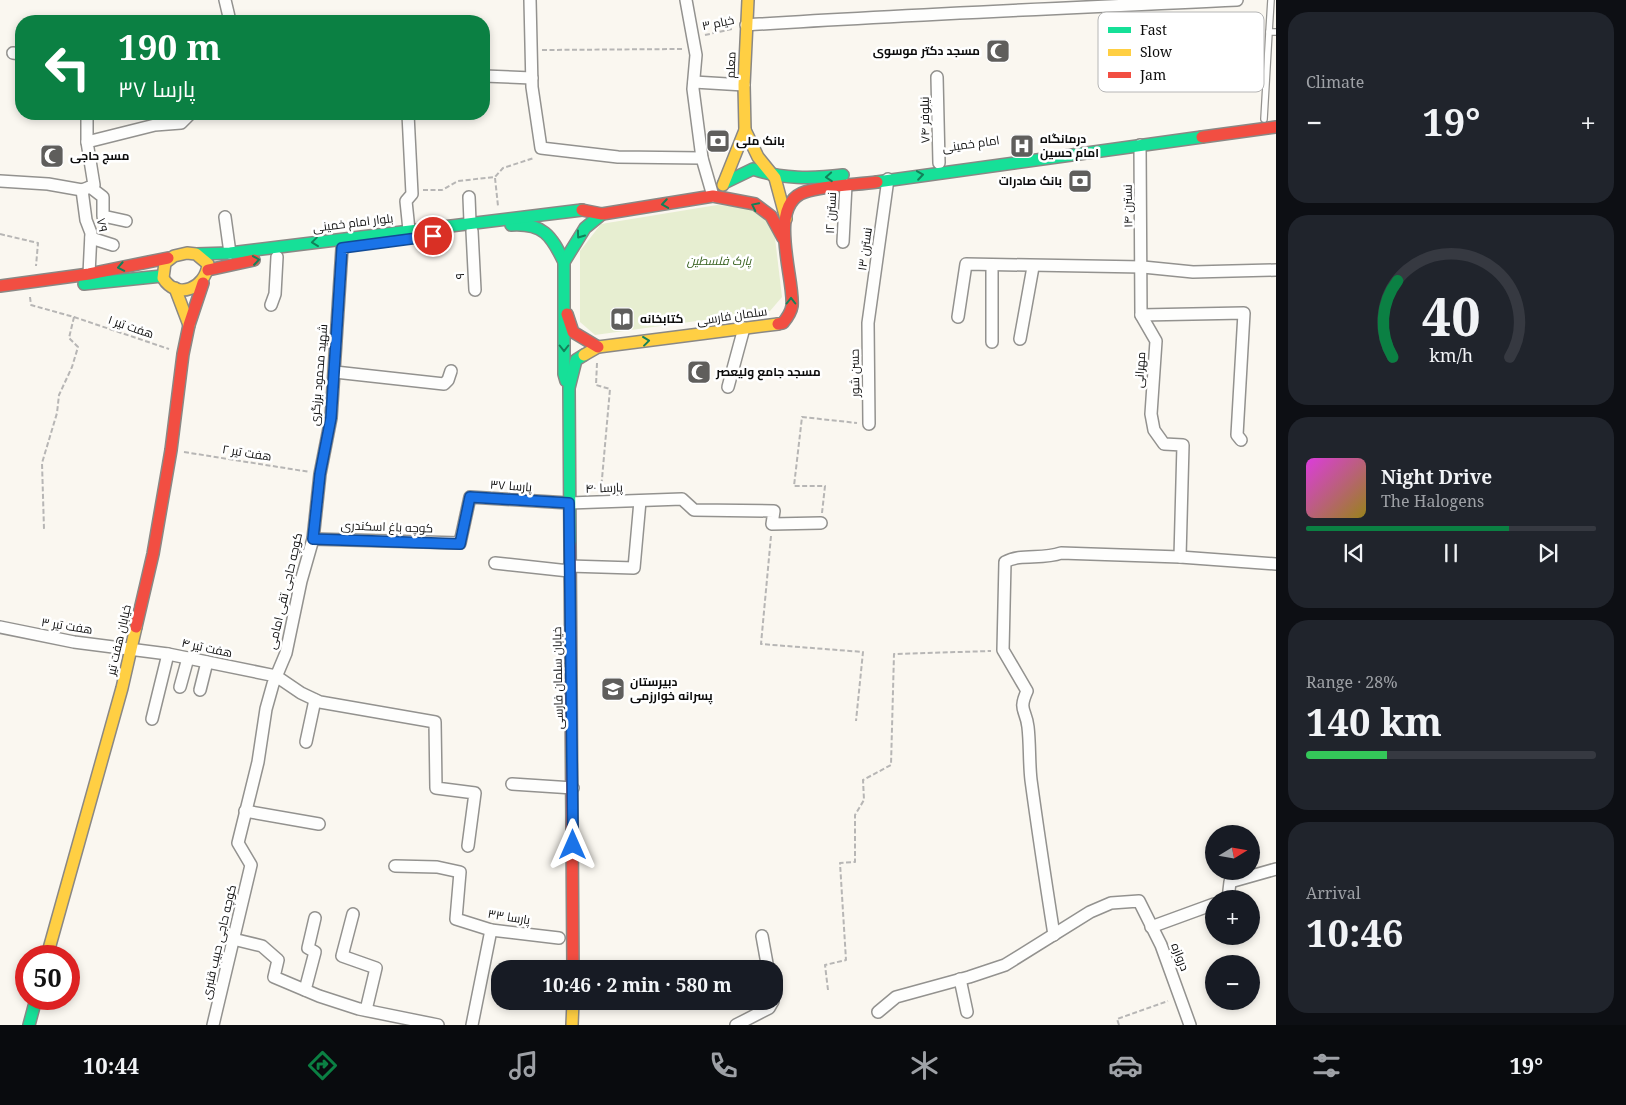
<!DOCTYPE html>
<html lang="en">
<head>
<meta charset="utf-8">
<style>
  body { margin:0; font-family:"Noto Serif",Cairo,serif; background:#20242c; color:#f1f3f6; height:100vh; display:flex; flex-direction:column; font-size:19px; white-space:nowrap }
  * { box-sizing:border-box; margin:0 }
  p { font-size:16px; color:#9ea1a6 }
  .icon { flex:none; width:28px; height:28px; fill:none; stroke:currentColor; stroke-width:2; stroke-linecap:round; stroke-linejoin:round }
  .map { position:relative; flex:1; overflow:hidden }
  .sheet { display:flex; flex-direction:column; gap:12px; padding:12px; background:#0d0f14; width:350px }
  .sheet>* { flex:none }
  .hud { position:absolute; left:15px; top:15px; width:475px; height:105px; border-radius:20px; box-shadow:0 2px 8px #0003; background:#0b8043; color:#fff; overflow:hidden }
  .needle { width:32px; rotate:79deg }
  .fabs { position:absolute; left:1205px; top:825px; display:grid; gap:10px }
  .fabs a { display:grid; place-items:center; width:55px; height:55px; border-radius:50%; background:#171b24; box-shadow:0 2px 8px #0003; font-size:25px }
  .speed { position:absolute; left:15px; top:945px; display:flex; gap:10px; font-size:25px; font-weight:700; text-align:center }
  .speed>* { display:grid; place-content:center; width:65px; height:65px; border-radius:50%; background:#171b24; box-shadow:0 2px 8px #0003; line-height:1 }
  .speed .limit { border:8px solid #d22; background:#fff; color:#111 }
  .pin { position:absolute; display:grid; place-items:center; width:42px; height:42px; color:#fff; margin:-21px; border:2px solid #fff; border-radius:50%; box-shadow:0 1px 5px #0007 }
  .me { position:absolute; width:55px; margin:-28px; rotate:0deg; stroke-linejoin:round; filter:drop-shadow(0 0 4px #0008) }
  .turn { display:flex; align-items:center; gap:18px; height:105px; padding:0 20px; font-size:22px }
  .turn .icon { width:65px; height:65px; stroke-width:2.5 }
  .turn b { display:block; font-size:35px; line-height:42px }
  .big { font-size:38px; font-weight:700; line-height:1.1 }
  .sheet .card { flex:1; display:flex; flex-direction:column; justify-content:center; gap:8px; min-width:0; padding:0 18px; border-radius:20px; background:#20242c }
  .sheet .dial { align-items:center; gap:0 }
  .dial svg { height:130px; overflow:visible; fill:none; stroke:#363941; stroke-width:7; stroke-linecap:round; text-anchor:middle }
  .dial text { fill:#f1f3f6; stroke:none }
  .song { display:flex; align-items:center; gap:15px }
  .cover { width:60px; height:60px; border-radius:8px; background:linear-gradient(135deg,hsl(300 70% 55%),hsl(50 70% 35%)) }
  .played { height:5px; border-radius:2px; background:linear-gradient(90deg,#0b8043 70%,#363941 70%) }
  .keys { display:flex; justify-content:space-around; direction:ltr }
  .heat { display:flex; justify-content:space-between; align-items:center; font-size:28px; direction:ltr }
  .charge { height:8px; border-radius:4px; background:linear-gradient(90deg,#34c759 28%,#363941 0) }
  .trip { position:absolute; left:491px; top:960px; width:292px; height:50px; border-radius:20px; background:#171b24; box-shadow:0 2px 8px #0003; font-weight:700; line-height:50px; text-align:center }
  .dock { display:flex; height:80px; justify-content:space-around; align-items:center; background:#090b0e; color:#9ea1a6 }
  .dock .icon { width:35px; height:35px }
  .dock .active { color:#0b8043 }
  .dock b { font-size:22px; color:#f1f3f6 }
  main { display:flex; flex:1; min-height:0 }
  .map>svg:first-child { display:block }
  .green { fill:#e7eed1 }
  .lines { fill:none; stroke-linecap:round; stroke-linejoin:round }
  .lane-casing { stroke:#93928f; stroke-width:8 }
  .street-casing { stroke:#93928f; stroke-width:14 }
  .fast-casing { stroke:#8a8885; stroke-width:14 }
  .slow-casing { stroke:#8a8885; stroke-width:14 }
  .jam-casing { stroke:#8a8885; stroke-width:14 }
  .path { stroke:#b7b6b5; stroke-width:2; stroke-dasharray:5 2.5; stroke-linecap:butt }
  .lane { stroke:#fefefd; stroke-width:5.5 }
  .street { stroke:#fefefd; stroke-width:11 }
  .fast { stroke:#16e098; stroke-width:11 }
  .slow { stroke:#ffcf43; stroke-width:11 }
  .jam { stroke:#f24e42; stroke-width:11 }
  .oneway { stroke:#128159 }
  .route-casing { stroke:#114b97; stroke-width:12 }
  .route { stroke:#1a73e8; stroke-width:9 }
  .labels { text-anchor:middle; stroke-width:5; stroke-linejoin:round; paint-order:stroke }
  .street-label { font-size:12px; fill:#0c0c0c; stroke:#fff }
  .poi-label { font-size:12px; font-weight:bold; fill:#0c0c0c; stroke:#fff; text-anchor:start }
  .park-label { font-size:12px; font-style:italic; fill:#37611f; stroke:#fff }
  .key { fill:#fff; stroke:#b6b6b6; stroke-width:1 }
  .key-label { font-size:14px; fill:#0c0c0c }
</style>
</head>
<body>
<main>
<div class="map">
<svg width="1276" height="1025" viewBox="0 0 1276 1025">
  <rect width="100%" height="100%" fill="#faf7f0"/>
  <polygon class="green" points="717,205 754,208 773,221 782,297 770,311 595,335 580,322 580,251 601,224"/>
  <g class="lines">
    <g class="lane-casing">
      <g id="lane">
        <polyline points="1271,0 1269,32 1276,32"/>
        <polyline points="1264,119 1269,32"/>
      </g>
    </g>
    <g class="street-casing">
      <g id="street">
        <polyline points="225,0 230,21"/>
        <polyline points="530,0 532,87 541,148 618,157 702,158"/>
        <polyline points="686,0 696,55 693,89 702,158 713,196"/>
        <path d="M 746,25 C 910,14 1073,8 1237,0"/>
        <polyline points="13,53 21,54"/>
        <polyline points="484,76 532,78"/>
        <polyline points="937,77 939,163"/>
        <polyline points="694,82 744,85"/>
        <polyline points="408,114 412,194 406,201 409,230"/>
        <polyline points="87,142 87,114"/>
        <polyline points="1140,145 1141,315 1156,341 1151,414 1154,430 1164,444 1183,445 1180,557"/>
        <polyline points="0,181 48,184 82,190"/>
        <polyline points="90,187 94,185 87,142 155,125 181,123 190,114"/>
        <polyline points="90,187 103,197 103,216 126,221"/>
        <polyline points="469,197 470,222"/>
        <polyline points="225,217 230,253"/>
        <polyline points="472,231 475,290"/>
        <polyline points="91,238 113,245"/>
        <polyline points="843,242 846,185"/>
        <polyline points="89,274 91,233 86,220 82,190 90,187"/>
        <polyline points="271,305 275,294 277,257"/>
        <polyline points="1141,315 1244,313 1237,435 1241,440"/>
        <polyline points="958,317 966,264 1143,267 1193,272 1276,270"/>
        <polyline points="1020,339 1033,267"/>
        <polyline points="992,342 992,265"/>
        <polyline points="335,372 444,384 448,380 451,371"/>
        <polyline points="728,387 744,328"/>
        <polyline points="869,424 868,323 888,179"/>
        <polyline points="313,539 460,543 470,497 569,503 682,499 694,510 774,511 772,524 821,523"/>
        <polyline points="495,563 569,571"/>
        <polyline points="569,566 634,568 640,501"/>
        <polyline points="0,627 74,642 168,654 276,676 301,693 320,702 435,722 436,788 475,793 468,846"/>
        <polyline points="180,687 188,658"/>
        <polyline points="200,690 207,662"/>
        <polyline points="152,719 168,654"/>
        <polyline points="306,742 315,700"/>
        <polyline points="512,784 573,788"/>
        <polyline points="245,811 319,824"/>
        <polyline points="395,866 437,867 460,872 456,919 491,930 559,938"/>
        <polyline points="1228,899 1230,882 1276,869"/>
        <polyline points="353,914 342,956 376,968 366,1010"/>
        <polyline points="1151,927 1214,904"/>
        <path d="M 1054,935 C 1046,884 1038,832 1031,780 C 1029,763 1030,744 1028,727 C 1026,709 1018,711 1027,691 L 1003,650 L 1005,562 C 1021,553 1042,560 1061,553 L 1180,557 L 1276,564"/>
        <polyline points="762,936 768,969"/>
        <polyline points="233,939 262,946 278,960 274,977 319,996 359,1009 438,1025"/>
        <polyline points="960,979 967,1012"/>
        <polyline points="305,990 315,952 308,948 315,918"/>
        <polyline points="878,1012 896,997 969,977 1005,965 1090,912 1111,903 1139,901 1161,945 1190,1025"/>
        <polyline points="213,1025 251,865 238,843 258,762 266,709 273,684 286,653 301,581 313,539 320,474 331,418 342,248"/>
        <polyline points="472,1025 491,930"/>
        <polyline points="736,1025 769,1008 773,1001"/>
      </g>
    </g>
    <g class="fast-casing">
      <g id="fast">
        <polyline points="877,182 1202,137"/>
        <path d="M 724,183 L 753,169 C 783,179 811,179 843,175"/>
        <path d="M 511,225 C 543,223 551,235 564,262"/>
        <polyline points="196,254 230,253 582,210"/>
        <polyline points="84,284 162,276"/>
        <polyline points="566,381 564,374 564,262 585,228 602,214"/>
        <polyline points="570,544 569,388 576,360 584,355"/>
        <polyline points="29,1025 36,999"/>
      </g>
    </g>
    <g class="slow-casing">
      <g id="slow">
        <polyline points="745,130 758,157 775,178 786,219"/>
        <polyline points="723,185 745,130 744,85 748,0"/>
        <path d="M 187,253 L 196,254 L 208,264 C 206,288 177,301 163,278 L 165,263 L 174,256 Z"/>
        <polyline points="175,288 189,325"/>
        <polyline points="584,355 598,347 778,324"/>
        <polyline points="47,956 122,688 136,627"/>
        <polyline points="572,1025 573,1001"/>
      </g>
    </g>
    <g class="jam-casing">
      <g id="jam">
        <polyline points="1202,137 1276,127"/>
        <polyline points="582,210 602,214 713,196 755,204 771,216 783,238"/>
        <polyline points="208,270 254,260"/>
        <polyline points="0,286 89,274 168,258"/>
        <polyline points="567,314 573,332 598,347"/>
        <path d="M 778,324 L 783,323 C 787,318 791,313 792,306 C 795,280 766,204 805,192 C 827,185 854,185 877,182"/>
        <polyline points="570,544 573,969"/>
        <polyline points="136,627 153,554 171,450 183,354 189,325 203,283"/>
      </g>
    </g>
    <g class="path">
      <polyline points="705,35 732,29"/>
      <polyline points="542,50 682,49"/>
      <polyline points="495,178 498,206"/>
      <polyline points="423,190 442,190 458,181 495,177 503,168 534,158"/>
      <polyline points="0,234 38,243 36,266"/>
      <polyline points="30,297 31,305 74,317 69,338 78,347 72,367 59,395 57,413 42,463 44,529"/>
      <polyline points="74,317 169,349"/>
      <polyline points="597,363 596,385 610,389 601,490"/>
      <polyline points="184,452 310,472"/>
      <polyline points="822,513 825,486 794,486 802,417 857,423"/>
      <polyline points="771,536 761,644 863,652 856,721"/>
      <polyline points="828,990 825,965 846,960 840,863 855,862 855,815 864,800 863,780 891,765 894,654 991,651"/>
      <polyline points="1119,1025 1117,1019 1168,1001"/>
    </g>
    <use href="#lane" class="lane"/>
    <use href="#street" class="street"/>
    <use href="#fast" class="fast"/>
    <use href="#slow" class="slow"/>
    <use href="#jam" class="jam"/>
  </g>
  <defs><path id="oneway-chevron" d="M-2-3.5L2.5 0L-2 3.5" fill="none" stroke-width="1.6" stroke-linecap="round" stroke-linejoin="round" transform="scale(1.25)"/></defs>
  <g class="oneway">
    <use href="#oneway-chevron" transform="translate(920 175) rotate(-8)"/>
    <use href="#oneway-chevron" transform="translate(829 177) rotate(176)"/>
    <use href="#oneway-chevron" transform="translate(665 204) rotate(171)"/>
    <use href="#oneway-chevron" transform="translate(755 206) rotate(-154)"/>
    <use href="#oneway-chevron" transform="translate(580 235) rotate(126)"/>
    <use href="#oneway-chevron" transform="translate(315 242) rotate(173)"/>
    <use href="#oneway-chevron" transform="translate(256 260) rotate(-8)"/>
    <use href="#oneway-chevron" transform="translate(121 267) rotate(169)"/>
    <use href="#oneway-chevron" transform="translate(791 301) rotate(-90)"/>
    <use href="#oneway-chevron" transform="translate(646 341) rotate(-7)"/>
    <use href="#oneway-chevron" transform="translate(564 348) rotate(90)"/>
  </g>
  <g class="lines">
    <g class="route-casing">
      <polyline id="route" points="433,236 342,248 331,418 320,474 313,539 460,544 470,497 569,503 573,845"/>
    </g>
    <use href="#route" class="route"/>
  </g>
  <defs>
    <g id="mosque-square" transform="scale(1.25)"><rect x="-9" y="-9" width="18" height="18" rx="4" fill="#5f5e5c" stroke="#fff"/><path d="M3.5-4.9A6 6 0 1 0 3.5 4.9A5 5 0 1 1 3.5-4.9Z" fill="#fff"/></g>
    <g id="bank-square" transform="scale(1.25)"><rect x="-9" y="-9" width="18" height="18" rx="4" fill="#5f5e5c" stroke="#fff"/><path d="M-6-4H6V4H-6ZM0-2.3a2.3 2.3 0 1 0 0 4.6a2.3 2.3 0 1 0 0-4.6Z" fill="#fff"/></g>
    <g id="hospital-square" transform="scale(1.25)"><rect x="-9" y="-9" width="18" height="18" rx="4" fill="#5f5e5c" stroke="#fff"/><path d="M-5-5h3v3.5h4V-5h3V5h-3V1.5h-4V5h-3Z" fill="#fff"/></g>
    <g id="library-square" transform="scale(1.25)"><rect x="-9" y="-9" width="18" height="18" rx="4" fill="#5f5e5c" stroke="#fff"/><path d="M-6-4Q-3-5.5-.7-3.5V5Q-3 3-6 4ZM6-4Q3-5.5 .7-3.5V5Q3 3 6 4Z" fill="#fff"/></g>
    <g id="school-square" transform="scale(1.25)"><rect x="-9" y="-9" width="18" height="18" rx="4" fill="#5f5e5c" stroke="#fff"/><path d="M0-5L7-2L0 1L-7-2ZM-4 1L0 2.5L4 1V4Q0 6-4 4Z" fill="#fff"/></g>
  </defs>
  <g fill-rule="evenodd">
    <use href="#mosque-square" x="998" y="51"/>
    <use href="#bank-square" x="718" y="141"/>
    <use href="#hospital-square" x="1022" y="146"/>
    <use href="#mosque-square" x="52" y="156"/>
    <use href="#bank-square" x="1080" y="181"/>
    <use href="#library-square" x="622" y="319"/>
    <use href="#mosque-square" x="699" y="372"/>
    <use href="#school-square" x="613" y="689"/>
  </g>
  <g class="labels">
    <g class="street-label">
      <text transform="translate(718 23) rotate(-12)" y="4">خیام ۳</text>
      <text transform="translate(731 65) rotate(-88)" y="4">معلم</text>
      <text transform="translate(925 120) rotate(-91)" y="4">نیلوفر ۷۴</text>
      <text transform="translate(971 144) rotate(-8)" y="4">امام خمینی</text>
      <text transform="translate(1128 206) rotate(-91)" y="4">نسترن ۱۴</text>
      <text transform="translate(831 213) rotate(-87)" y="4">نسترن ۱۲</text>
      <text transform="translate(353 223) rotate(-7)" y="4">بلوار امام خمینی</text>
      <text transform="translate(102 225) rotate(79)" y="4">۷۹</text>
      <text transform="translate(865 249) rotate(-82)" y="4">نسترن ۱۳</text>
      <text transform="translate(460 276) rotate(-93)" y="4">۹</text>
      <text transform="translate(732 316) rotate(-8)" y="4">سلمان فارسی</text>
      <text transform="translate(131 327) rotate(19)" y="4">هفت تیر ۱</text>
      <text transform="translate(1140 370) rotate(-86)" y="4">مهرانی</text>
      <text transform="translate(855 373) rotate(-91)" y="4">حسن شور</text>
      <text transform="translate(319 375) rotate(-85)" y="4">شهید محمود برزگری</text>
      <text transform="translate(247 453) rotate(9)" y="4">هفت تیر ۲</text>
      <text transform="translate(511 486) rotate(4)" y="4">پارسا ۳۷</text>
      <text transform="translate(604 488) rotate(-2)" y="4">پارسا ۴۰</text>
      <text transform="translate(387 527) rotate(2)" y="4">کوچه باغ اسکندری</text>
      <text transform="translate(285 591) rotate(-77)" y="4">کوچه حاجی تقی امامی</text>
      <text transform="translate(67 626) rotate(9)" y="4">هفت تیر ۳</text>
      <text transform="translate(119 640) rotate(-77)" y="4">خیابان هفت تیر</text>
      <text transform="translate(207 648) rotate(12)" y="4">هفت تیر ۴</text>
      <text transform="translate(558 678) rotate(-91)" y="4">خیابان سلمان فارسی</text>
      <text transform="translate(509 917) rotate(9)" y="4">پارسا ۳۳</text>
      <text transform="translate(219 942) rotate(-77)" y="4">کوچه حاجی حبیب قنبری</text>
      <text transform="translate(1180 957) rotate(68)" y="4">دروازه</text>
    </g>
    <g class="poi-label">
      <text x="980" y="55" text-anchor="end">مسجد دکتر موسوی</text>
      <text x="1040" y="143">درمانگاه<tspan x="1040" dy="14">امام حسین</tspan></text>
      <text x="736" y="145">بانک ملی</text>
      <text x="70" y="160">مسج حاجی</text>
      <text x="1062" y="185" text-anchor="end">بانک صادرات</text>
      <text x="640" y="323">کتابخانه</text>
      <text x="716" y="376">مسجد جامع ولیعصر</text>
      <text x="630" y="686">دبیرستان<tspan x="630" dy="14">پسرانه خوارزمی</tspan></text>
    </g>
    <g class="park-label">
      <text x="719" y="265">پارک فلسطین</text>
    </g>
  </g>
  <rect x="1098" y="12" width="166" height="80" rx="8" class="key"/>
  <rect x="1108" y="27" width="23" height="6" fill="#16e098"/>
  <rect x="1108" y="49" width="23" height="7" fill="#ffcf43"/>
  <rect x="1108" y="72" width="23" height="6" fill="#f24e42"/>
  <g class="key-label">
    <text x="1140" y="35">Fast</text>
    <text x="1140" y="57">Slow</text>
    <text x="1140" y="80">Jam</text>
  </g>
</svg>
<div class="fabs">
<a><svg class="needle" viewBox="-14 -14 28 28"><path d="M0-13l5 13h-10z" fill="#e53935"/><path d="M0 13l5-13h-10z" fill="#9ea1a6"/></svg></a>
<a>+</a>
<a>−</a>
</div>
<div class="speed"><div class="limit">50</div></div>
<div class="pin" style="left:433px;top:236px;background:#d93025"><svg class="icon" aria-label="arrive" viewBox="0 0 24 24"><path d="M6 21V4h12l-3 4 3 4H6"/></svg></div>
<svg class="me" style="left:573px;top:845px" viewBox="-20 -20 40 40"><path d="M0-17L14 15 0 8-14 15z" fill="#1a73e8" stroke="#fff" stroke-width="4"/></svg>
<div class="trip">10:46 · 2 min · 580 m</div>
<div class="hud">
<div class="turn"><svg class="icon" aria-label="left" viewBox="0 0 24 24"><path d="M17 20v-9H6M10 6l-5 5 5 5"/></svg><div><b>190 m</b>پارسا ۳۷</div></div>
</div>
</div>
<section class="sheet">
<div class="card"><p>Climate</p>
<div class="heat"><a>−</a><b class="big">19°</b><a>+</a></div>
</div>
<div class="card dial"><svg viewBox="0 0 100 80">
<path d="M14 69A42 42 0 1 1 86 69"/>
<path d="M14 69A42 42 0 0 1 17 22" stroke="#0b8043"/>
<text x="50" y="56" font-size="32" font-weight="700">40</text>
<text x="50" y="72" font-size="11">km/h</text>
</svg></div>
<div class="card">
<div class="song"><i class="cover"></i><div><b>Night Drive</b><p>The Halogens</p></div></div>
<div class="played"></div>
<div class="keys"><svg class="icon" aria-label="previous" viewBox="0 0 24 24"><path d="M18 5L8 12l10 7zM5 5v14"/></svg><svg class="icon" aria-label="pause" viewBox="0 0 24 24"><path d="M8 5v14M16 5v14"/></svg><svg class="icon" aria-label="next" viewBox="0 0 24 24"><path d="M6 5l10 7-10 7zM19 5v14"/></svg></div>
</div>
<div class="card"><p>Range · 28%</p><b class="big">140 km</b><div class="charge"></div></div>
<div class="card"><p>Arrival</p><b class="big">10:46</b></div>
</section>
</main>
<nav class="dock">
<b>10:44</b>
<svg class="icon active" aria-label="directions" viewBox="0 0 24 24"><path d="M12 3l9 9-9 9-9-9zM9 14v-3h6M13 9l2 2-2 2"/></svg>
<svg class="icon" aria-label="music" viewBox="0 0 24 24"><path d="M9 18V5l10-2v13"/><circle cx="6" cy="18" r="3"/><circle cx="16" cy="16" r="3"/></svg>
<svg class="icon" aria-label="phone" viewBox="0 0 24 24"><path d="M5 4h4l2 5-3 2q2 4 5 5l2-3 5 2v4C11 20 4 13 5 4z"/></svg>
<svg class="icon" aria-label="climate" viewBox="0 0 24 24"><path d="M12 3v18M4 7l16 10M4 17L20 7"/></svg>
<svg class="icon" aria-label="car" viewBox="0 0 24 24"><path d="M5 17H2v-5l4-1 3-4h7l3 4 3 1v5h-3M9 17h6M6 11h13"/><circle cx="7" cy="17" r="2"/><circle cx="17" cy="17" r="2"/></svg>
<svg class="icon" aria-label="filters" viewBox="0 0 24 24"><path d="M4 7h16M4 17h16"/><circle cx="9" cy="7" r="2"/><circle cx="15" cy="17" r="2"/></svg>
<b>19°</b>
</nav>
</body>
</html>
